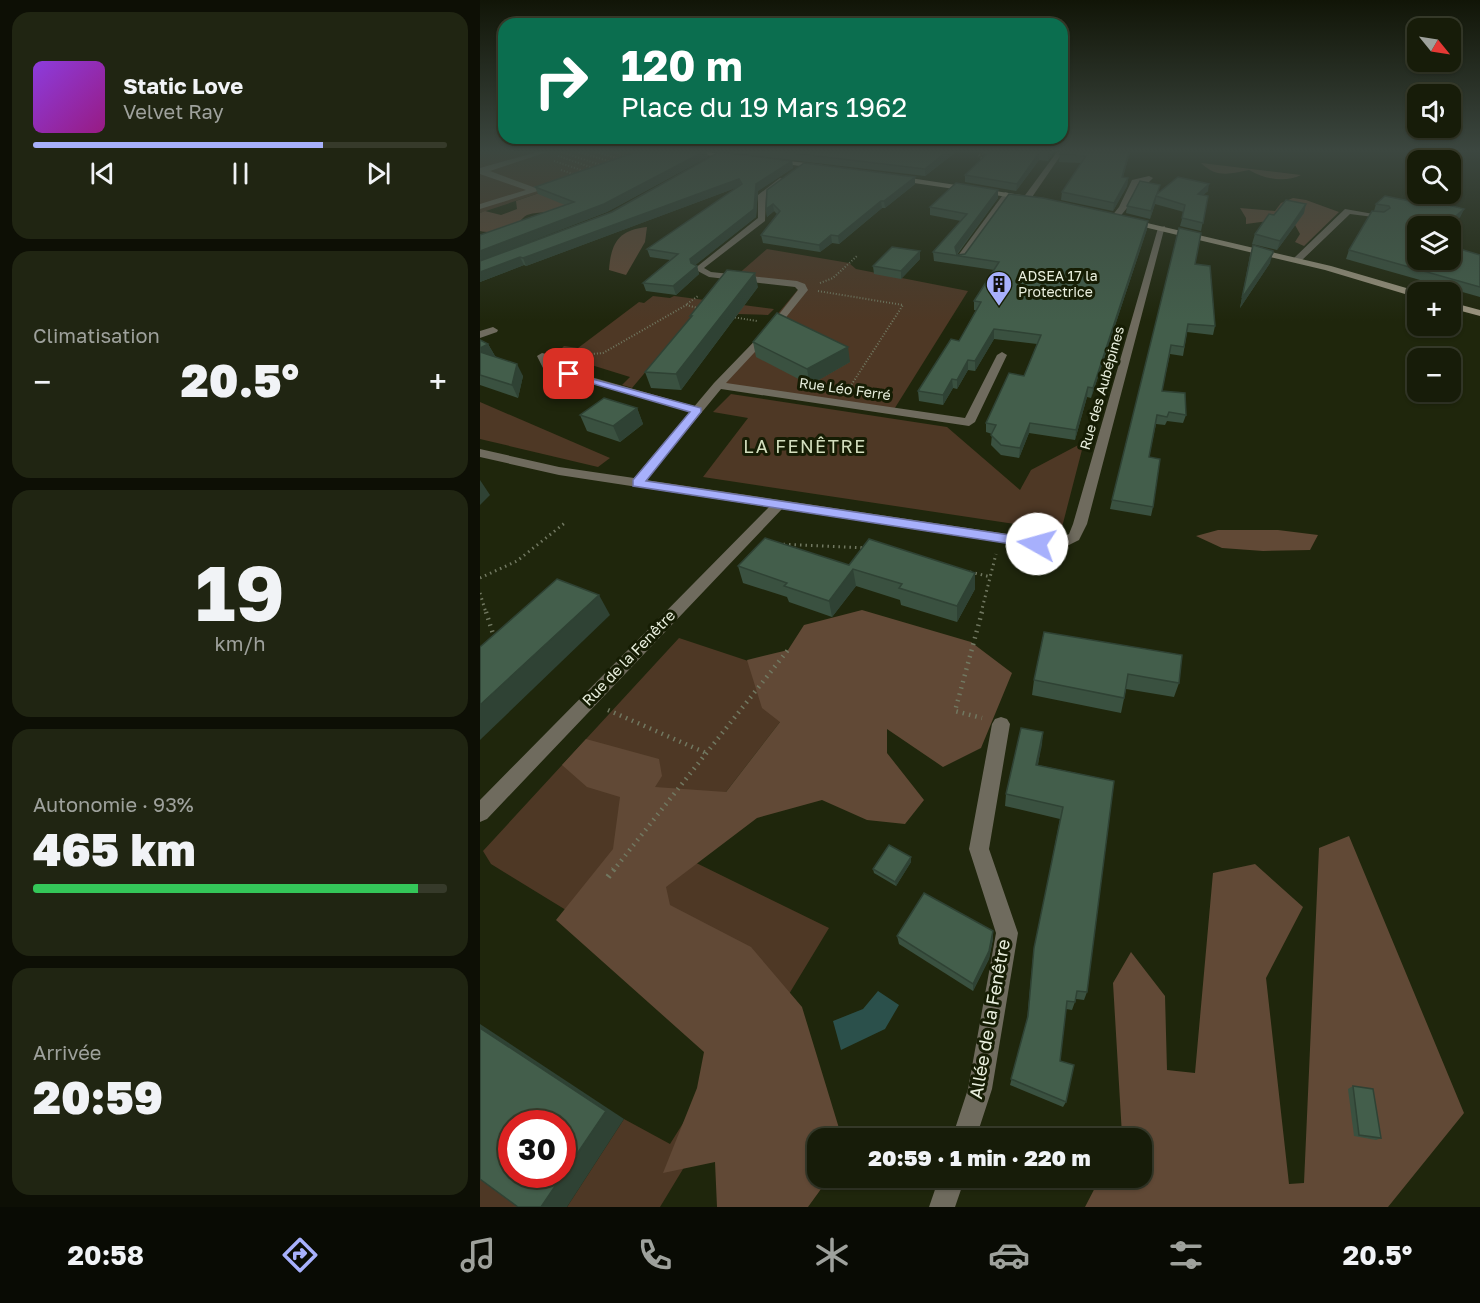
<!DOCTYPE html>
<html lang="fr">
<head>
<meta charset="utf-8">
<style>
  body { margin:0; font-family:"Golos Text",sans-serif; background:#202512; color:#f1f3f6; height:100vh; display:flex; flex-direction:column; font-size:22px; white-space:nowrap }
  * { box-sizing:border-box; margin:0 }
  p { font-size:20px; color:#9ea19c }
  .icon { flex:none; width:33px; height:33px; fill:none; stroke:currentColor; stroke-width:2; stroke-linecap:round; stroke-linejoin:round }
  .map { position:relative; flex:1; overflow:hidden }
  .side { display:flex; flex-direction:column; gap:12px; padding:12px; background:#0d0f05; width:480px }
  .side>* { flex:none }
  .hud { position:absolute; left:18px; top:18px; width:570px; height:126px; border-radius:18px; box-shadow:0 2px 4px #0004,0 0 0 2px #363a2a; background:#0b6e4f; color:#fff; overflow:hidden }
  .needle { width:39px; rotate:120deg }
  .tools { position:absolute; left:927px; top:18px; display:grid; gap:12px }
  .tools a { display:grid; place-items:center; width:54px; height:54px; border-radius:12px; background:#171c09; box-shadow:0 2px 4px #0004,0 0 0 2px #363a2a; font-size:30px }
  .speed { position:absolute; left:18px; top:1110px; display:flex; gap:12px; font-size:30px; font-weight:700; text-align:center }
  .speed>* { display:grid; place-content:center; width:78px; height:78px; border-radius:50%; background:#171c09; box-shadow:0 2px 4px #0004,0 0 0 2px #363a2a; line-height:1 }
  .speed .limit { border:9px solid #d22; background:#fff; color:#111 }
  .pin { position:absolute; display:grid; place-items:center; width:51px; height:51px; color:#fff; margin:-26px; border-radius:12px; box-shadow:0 3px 9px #0006 }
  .me { position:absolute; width:66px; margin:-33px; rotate:277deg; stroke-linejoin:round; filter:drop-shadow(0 0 4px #0008) }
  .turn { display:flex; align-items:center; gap:21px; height:126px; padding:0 24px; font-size:27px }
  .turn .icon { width:78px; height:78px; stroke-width:2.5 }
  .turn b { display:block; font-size:42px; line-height:51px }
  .big { font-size:45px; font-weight:800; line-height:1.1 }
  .side .widget { flex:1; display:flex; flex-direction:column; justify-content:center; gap:9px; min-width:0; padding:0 21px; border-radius:18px; background:#202512 }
  .side .dial { align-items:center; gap:0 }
  .dial b { font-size:78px; line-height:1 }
  .song { display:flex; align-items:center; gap:18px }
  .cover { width:72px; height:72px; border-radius:9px; background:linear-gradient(135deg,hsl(270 70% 55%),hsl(310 70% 35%)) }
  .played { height:6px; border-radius:3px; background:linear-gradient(90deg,#a7b0fc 70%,#363a2a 70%) }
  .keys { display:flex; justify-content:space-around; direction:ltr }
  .heat { display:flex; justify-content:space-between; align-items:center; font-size:33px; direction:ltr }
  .charge { height:9px; border-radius:4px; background:linear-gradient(90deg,#34c759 93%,#363a2a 0) }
  .trip { position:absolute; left:327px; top:1128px; width:345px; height:60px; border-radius:18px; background:#171c09; box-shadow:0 2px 4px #0004,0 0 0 2px #363a2a; font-weight:800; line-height:60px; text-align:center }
  .menu { display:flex; height:96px; justify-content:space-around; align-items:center; background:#090b04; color:#9ea19c }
  .menu .icon { width:42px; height:42px }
  .menu .current { color:#a7b0fc }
  .menu b { font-size:27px; color:#f1f3f6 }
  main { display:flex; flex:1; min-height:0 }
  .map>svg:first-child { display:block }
  .green { fill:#4e3825 }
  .forest { fill:#614936 }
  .water { fill:#2b504b }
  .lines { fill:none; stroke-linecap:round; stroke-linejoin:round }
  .path-far3 { stroke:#717861; stroke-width:2; stroke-dasharray:1 2; stroke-linecap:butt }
  .path-far2 { stroke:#717861; stroke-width:3; stroke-dasharray:1.5 4; stroke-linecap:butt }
  .path-far1 { stroke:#717861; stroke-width:4.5; stroke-dasharray:1.5 5; stroke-linecap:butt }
  .path { stroke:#717861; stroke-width:6; stroke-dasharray:2 7; stroke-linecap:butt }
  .lane { fill:#6f6b5e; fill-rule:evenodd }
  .street { fill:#6f6b5e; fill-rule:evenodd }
  .secondary { fill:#9b947f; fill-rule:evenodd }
  .wall { fill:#3a5140 }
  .shaded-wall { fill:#2f4234 }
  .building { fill:#435e4b; stroke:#2f4234; stroke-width:1.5; fill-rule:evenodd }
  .route { fill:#a7b0fc; stroke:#6d72a4; stroke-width:1.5 }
  .labels { text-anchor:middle; stroke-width:6; stroke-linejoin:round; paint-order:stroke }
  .far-poi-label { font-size:14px; fill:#e9efde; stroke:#161d04; text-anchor:start }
  .far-street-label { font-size:14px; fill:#e9efde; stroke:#161d04 }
  .street-label { font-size:15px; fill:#e9efde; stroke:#161d04 }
  .quarter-label { font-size:18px; letter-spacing:1.5px; fill:#d4dfbf; stroke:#161d04 }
  .near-street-label { font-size:18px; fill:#e9efde; stroke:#161d04 }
</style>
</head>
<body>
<main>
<section class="side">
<div class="widget">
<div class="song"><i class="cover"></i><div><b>Static Love</b><p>Velvet Ray</p></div></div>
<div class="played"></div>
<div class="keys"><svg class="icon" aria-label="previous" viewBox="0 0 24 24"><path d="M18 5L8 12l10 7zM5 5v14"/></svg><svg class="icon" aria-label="pause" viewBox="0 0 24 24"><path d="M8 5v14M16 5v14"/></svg><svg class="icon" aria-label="next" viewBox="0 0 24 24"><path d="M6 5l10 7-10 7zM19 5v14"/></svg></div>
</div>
<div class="widget"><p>Climatisation</p>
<div class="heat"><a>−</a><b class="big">20.5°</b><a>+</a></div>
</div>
<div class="widget dial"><b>19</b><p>km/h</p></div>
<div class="widget"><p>Autonomie · 93%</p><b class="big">465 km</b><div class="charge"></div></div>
<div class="widget"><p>Arrivée</p><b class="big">20:59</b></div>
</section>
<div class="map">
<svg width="1000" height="1207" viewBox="0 0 1000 1207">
  <rect width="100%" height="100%" fill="#1f260c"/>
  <g class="green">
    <polygon points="0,152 182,152 0,213"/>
    <polygon points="287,249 369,263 376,269 488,291 413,411 238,385 321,286 256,276"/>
    <polygon points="173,296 190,298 194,296 294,309 288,315 258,314 253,320 205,325 152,388 142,385 150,377 92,359 79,367 71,363 73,357 84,346 98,348 159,302 164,303"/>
    <polygon points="251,394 467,427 540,490 551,470 604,442 581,531 223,477 268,418 233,412"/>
    <polygon points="0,402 130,458 118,467 0,439"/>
    <polygon points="199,638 331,682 198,854 349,928 180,1207 87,1207 144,1119 190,1144 267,1021 11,864 3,851"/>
    <polygon points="0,1165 58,1207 0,1207"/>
  </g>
  <g class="forest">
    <path d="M 721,163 L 821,175 C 805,183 784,179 769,170 C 750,174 736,178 721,163 Z"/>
    <path d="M 68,190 L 94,210 C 79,214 61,210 47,215 C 41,218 38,225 33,228 C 25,232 8,233 0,231 L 0,213 L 5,211 L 21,215 L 37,209 L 36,201 Z"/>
    <polygon points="813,198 826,200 859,212 824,246 815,242 820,234 815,225 795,220 766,224 766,218 760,208 795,211 801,203"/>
    <path d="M 167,227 L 165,242 L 146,275 L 129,270 C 131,242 139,230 167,227 Z"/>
    <polygon points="738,530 798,530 838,535 830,550 783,551 742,548 716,536"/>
    <polygon points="382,610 491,642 532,673 501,748 463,767 407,729 407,753 444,800 425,824 387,820 342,800 277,818 186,887 190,905 271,947 322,1007 362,1138 338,1138 338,1178 349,1178 328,1207 237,1207 235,1162 183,1173 217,1088 224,1052 76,920 133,849 140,797 107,787 82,765 106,739 179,759 182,776 175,787 246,792 300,722 282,708 267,660 308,650 324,625"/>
    <polygon points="869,836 984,1113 908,1207 605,1207 620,1178 662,1178 662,1138 640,1138 642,1135 633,983 651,952 685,996 687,1070 715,1073 733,873 775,864 823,907 786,978 809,1184 824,1183 839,848"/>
  </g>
  <polygon class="water" points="398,991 419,1005 405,1029 361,1050 353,1021 383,1009"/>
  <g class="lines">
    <g class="path-far3">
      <polyline points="81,152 124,166"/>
      <polyline points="99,152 131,162"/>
      <polyline points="116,152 140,159"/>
      <polyline points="134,152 148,157"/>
      <polyline points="78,156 116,169"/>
      <polyline points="74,161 107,172"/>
      <polyline points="506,162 498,155 514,152"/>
      <polyline points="81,170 97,175"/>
      <polyline points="340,283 353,278 377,256"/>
      <polyline points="338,291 423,305 368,390"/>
      <polyline points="207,304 218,296"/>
      <polyline points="252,317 277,321"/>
      <polyline points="90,356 123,353 206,305 222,309"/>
    </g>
    <g class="path-far2">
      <polyline points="298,544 387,548"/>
      <polyline points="490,572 511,577"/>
      <polyline points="0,578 37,561 86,522"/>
      <polyline points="0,593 6,613"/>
      <polyline points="501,613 516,554"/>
    </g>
    <g class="path-far1">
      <polyline points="6,612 14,637"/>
      <polyline points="502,612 475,711 502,718"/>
      <polyline points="128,710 226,753"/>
      <polyline points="133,871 308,650"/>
    </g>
    <polyline class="path" points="128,877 134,869"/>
    <g class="lane">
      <polygon points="57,152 67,152 10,171 53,187 74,181 77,185 0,209 0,204 46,190 0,174 0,168"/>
      <polygon points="669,176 673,178 668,183 658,184 647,208 638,219 632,219 631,217 639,207 652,180"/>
      <polygon points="525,192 532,194 483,261 477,261 477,257"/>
      <polygon points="865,209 905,216 901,218 870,214 820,262 814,262 814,258"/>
      <polygon points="62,353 66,354 72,366 221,408 223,410 217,413 213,412 64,370 57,356"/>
    </g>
    <g class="street">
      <polygon points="577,152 583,152 550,200 544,200 543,198"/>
      <polygon points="300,178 307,180 286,196 285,221 224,268 231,272 317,281 325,284 328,290 299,326 246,383 485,418 517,355 522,352 527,355 495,422 489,426 241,389 166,480 575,541 589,534 593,524 678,228 685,226 607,524 599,540 577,551 302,509 7,819 0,822 0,800 289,507 79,475 0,457 0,449 79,467 154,478 234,383 293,322 318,290 315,287 229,277 214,269 278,218 278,195"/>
      <polygon points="13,327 18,330 17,332 0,338 0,331"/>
      <polygon points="521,717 527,719 530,724 509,849 538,933 512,1089 496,1138 472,1138 488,1089 516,933 489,849 512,724 515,719"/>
      <polygon points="459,1178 485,1178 475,1207 449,1207"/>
    </g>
    <g class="secondary">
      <polygon points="207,152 228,152 256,157 253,159"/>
      <polygon points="292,159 343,165 347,167 343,169 290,162"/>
      <polygon points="417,176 548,196 552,198 548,200 414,180"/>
      <polygon points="650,219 851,266 940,292 938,292 938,298 935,297 845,270 647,223 647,219"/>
      <polygon points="970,302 1000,310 1000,316 970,308"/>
    </g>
  </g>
  <g class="wall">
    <polygon points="156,152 227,152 228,157 127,212 28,250 132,212 239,152 312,161 313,168 278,191 276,217 215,265 217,266 219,274 196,295 166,291 163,283 190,260 170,257 167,249 258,187 46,266 44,265 0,282 0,235 85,205 58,194 55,187"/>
    <polygon points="245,152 476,152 445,176"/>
    <polygon points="504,152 574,152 568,161 559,160 536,191 485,182 485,175 506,155"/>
    <polygon points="581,152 650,152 643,177 648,178 647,186 633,211 581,200 582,192 601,163 579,162 580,154"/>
    <polygon points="435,177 435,184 405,208 402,208 359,244 352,243 340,252 283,243 281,235 297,214 294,211 287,217 286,209 287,190"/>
    <polygon points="518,190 518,198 477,255 668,221 667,229 611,398 607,397 595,440 549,433 539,458 521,455 511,445 512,434 506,432 506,423 544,376 557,344 514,339 495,371 488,370 477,389 473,388 463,405 439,401 438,391 479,341 496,310 494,310 494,301 514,270 454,261 453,252 481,221 450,215 450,207"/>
    <polygon points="728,191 723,195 728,196 721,231 700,226 704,212 675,204 670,219 646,213 647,206 679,193"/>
    <polygon points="896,204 944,204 984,209 980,217 970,226 938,226 938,260 1000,255 1000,297 866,259 869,250 894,211"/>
    <polygon points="824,213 808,235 797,250 772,244 775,234 794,215"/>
    <polygon points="773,245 790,263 760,308 770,255"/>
    <polygon points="440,259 421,279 394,274 393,266"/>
    <polygon points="715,264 735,326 733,335 707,332 703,356 690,354 682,391 706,415 703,423 687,421 685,425 676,424 669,457 673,507 671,516 630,509 632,500"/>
    <polygon points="278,287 201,390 171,388 165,372 211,318 210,316"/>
    <polygon points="0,340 8,344 15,356 43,376 38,398 0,385"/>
    <polygon points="273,342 370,362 330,385 276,357"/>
    <polygon points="157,408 163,424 140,442 107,431 100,415"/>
    <polygon points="369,565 495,573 495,589 477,622 421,605 420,600 376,586 352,617 309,602 307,597 263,583 258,566"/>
    <polygon points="564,632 699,683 694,697 646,689 641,713 552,695 554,680"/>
    <polygon points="563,732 558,765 634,781 607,992 604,1000 596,999 592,1010 586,1009 580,1061 586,1102 583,1107 530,1085 547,1020 553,957 580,819 525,806 526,794"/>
    <polygon points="431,857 431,862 416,886 394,873 393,869"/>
    <polygon points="513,931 513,939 509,959 493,991 419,944 417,936"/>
    <polygon points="873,1086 901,1138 896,1140 874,1136 868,1089"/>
  </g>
  <g class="shaded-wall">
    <polygon points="223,152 227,152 228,157 127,212 0,261 0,251"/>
    <polygon points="466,152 476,152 445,176 445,169"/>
    <polygon points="569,152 574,152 568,161 568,153"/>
    <polygon points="649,152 650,152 641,184 642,177"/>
    <polygon points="559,153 559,160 536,191 537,184"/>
    <polygon points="312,161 313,168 278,191 276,217 213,267 217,266 219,274 196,295 193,286 211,263 210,259 276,184"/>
    <polygon points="435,177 435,184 405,208 404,201"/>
    <polygon points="648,178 647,186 633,211 634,203"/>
    <polygon points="259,179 261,186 46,266 43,258"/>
    <polygon points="729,184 728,191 716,201 718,194"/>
    <polygon points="518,190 518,198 475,256 475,247"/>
    <polygon points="676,196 675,204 670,219 671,211"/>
    <polygon points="401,201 402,208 359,244 358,236"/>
    <polygon points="293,204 294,211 287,217 286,209"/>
    <polygon points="826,204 824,213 808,235 797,250 800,241"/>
    <polygon points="984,209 980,217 970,226 964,226"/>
    <polygon points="668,221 667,229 611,398 613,388"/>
    <polygon points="351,235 352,243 340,252 339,245"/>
    <polygon points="440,251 440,259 421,279 421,271"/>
    <polygon points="793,253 790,263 760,308 762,298"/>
    <polygon points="40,257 44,265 0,282 0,272"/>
    <polygon points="275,273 278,287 201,390 196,374"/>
    <polygon points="514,329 514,339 495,371 495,361"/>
    <polygon points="8,344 15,356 0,361 0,348"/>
    <polygon points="368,347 370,362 330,385 327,369"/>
    <polygon points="488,360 488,370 477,389 477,380"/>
    <polygon points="37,364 43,376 38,398 32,385"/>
    <polygon points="472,379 473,388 463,405 463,395"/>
    <polygon points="608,387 607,397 595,440 596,430"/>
    <polygon points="157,408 163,424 140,442 133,426"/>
    <polygon points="550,423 549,433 539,458 540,448"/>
    <polygon points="0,480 10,495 0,505"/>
    <polygon points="373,569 376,586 352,617 349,601"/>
    <polygon points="495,573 495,589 477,622 477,606"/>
    <polygon points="119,595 130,615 0,740 0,705"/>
    <polygon points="563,732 562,745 555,777 556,765"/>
    <polygon points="431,857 431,862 416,886 415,882"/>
    <polygon points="513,931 513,939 509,959 493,991 493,984"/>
    <polygon points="0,1024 144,1119 87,1207 61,1207 0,1028"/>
  </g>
  <g class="building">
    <polygon points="156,152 223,152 124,204 0,251 0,235 94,202 55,187"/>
    <polygon points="239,152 312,161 276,184 274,209 210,259 211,263 217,266 193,286 163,283 198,254 167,249 262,184 259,179 43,258 40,257 0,272 0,261 132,212"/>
    <polygon points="304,152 466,152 445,169"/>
    <polygon points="509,152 569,152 568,153 559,153 537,184 485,175"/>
    <polygon points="581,152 649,152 642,177 648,178 634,203 582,192 606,156 580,154"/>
    <polygon points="324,163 435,177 404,201 401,201 358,236 351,235 339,245 281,235 300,211 293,204 286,209 287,190"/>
    <polygon points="698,177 729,184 718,194 728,196 723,223 702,218 705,205 676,196 671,211 647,206 660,181 680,185 677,194"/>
    <polygon points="476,183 518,190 475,247 477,255 485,254 529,194 563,198 668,221 613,388 608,387 596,430 550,423 540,448 521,445 511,435 516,425 506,423 529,373 544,376 561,335 514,329 495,361 488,360 477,380 472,379 463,395 438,391 471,339 479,341 501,302 494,301 519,262 453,252 487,214 450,207"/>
    <polygon points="905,196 944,204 949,200 984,209 964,226 938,226 938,260 970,260 970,246 1000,255 1000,287 869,250 892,211 904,212 910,208 909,206 896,204"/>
    <polygon points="806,200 826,204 811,226 800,241 775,234 789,214 794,215"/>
    <polygon points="699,228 721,233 715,264 730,266 735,326 708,324 704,347 691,345 682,391 705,393 706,415 689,412 687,417 677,415 669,457 680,459 673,507 632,500"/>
    <polygon points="773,245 793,251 793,253 762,298"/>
    <polygon points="412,247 440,251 421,271 393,266"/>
    <polygon points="247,270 275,273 196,374 165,372 212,316 210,316"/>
    <polygon points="297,313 368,347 327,369 273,342"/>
    <polygon points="0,340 8,344 0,348"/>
    <polygon points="0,352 37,364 32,385 0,375"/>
    <polygon points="124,398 157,408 133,426 100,415"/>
    <polygon points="285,538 369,565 389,539 495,573 477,606 419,588 422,584 373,569 349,601 304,586 307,583 258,566"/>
    <polygon points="77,579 119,595 0,705 0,647"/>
    <polygon points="564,632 702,655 699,683 648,674 644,698 554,680"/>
    <polygon points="541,728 563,732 556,765 634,781 607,992 597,991 595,1002 587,1001 580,1061 594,1065 586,1102 531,1079 548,1016 554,948 583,807 526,794"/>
    <polygon points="409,845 431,857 415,882 393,869"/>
    <polygon points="444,893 513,931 509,951 493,984 417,936"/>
    <path d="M 0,1028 L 126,1111 L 61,1207 L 38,1207 L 0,1179 ZM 32,1124 L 82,1124 L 82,1174 L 32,1174 Z"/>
    <polygon points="873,1086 893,1089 901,1138 879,1135"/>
  </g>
  <linearGradient id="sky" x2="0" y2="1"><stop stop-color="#111507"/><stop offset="0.47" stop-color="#3c4740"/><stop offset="1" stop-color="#3c4740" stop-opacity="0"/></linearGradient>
  <rect width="1000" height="321" fill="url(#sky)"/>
  <polygon class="route" points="86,372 221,408 221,412 166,481 557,539 564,544 557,548 153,486 153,480 210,412 86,376"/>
  <defs>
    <g id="building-pin" transform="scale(1.35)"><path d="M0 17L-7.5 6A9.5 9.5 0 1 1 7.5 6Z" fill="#a7b0fc" stroke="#161d04"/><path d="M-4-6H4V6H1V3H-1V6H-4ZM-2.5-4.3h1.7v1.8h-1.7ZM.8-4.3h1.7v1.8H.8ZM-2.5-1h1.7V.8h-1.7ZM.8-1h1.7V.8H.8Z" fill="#111"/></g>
  </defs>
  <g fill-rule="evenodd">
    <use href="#building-pin" x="519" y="284"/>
  </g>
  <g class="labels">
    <g class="far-poi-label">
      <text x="538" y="281">ADSEA 17 la<tspan x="538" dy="16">Protectrice</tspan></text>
    </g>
    <g class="far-street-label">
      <text transform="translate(622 388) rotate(-74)" y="5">Rue des Aubépines</text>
      <text transform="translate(365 389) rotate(8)" y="5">Rue Léo Ferré</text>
    </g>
    <g class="street-label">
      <text transform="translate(149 658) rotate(-46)" y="5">Rue de la Fenêtre</text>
    </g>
    <g class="quarter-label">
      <text x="325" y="453">LA FENÊTRE</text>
    </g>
    <g class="near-street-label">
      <text transform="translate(510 1019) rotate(-80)" y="6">Allée de la Fenêtre</text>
    </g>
  </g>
</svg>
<div class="tools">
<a><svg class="needle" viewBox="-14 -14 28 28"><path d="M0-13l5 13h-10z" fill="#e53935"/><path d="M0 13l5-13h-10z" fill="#9ea19c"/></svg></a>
<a><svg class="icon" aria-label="sound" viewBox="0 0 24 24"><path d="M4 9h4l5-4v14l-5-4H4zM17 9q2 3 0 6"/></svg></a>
<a><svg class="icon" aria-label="search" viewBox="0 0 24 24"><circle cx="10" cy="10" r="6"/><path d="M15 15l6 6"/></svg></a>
<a><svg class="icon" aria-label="layers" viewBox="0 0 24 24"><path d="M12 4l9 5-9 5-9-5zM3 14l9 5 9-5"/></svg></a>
<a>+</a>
<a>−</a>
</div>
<div class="speed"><div class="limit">30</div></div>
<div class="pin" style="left:89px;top:374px;background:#d93025"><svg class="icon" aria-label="arrive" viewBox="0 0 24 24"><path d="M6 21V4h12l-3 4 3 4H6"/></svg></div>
<svg class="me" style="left:557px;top:544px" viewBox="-20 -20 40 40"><circle r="19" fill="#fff"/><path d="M0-13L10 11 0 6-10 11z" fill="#a7b0fc"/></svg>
<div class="trip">20:59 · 1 min · 220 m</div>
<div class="hud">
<div class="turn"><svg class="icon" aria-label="right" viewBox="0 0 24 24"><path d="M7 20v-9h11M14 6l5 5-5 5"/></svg><div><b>120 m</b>Place du 19 Mars 1962</div></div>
</div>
</div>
</main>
<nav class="menu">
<b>20:58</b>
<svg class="icon current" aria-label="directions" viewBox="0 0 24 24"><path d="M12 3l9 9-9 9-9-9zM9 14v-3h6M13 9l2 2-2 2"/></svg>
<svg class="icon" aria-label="music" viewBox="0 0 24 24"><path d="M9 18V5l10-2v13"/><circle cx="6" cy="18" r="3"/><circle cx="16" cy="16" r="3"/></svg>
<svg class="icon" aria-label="phone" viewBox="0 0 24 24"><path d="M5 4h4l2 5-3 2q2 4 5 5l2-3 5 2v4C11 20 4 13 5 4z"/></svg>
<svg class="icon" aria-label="climate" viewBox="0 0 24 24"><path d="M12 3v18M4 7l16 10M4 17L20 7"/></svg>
<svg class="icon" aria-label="car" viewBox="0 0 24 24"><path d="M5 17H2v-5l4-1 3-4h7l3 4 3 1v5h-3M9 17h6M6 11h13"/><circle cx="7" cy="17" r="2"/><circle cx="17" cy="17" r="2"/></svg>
<svg class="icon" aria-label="filters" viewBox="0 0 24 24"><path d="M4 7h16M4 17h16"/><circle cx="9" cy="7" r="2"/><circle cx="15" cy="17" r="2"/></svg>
<b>20.5°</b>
</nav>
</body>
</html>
